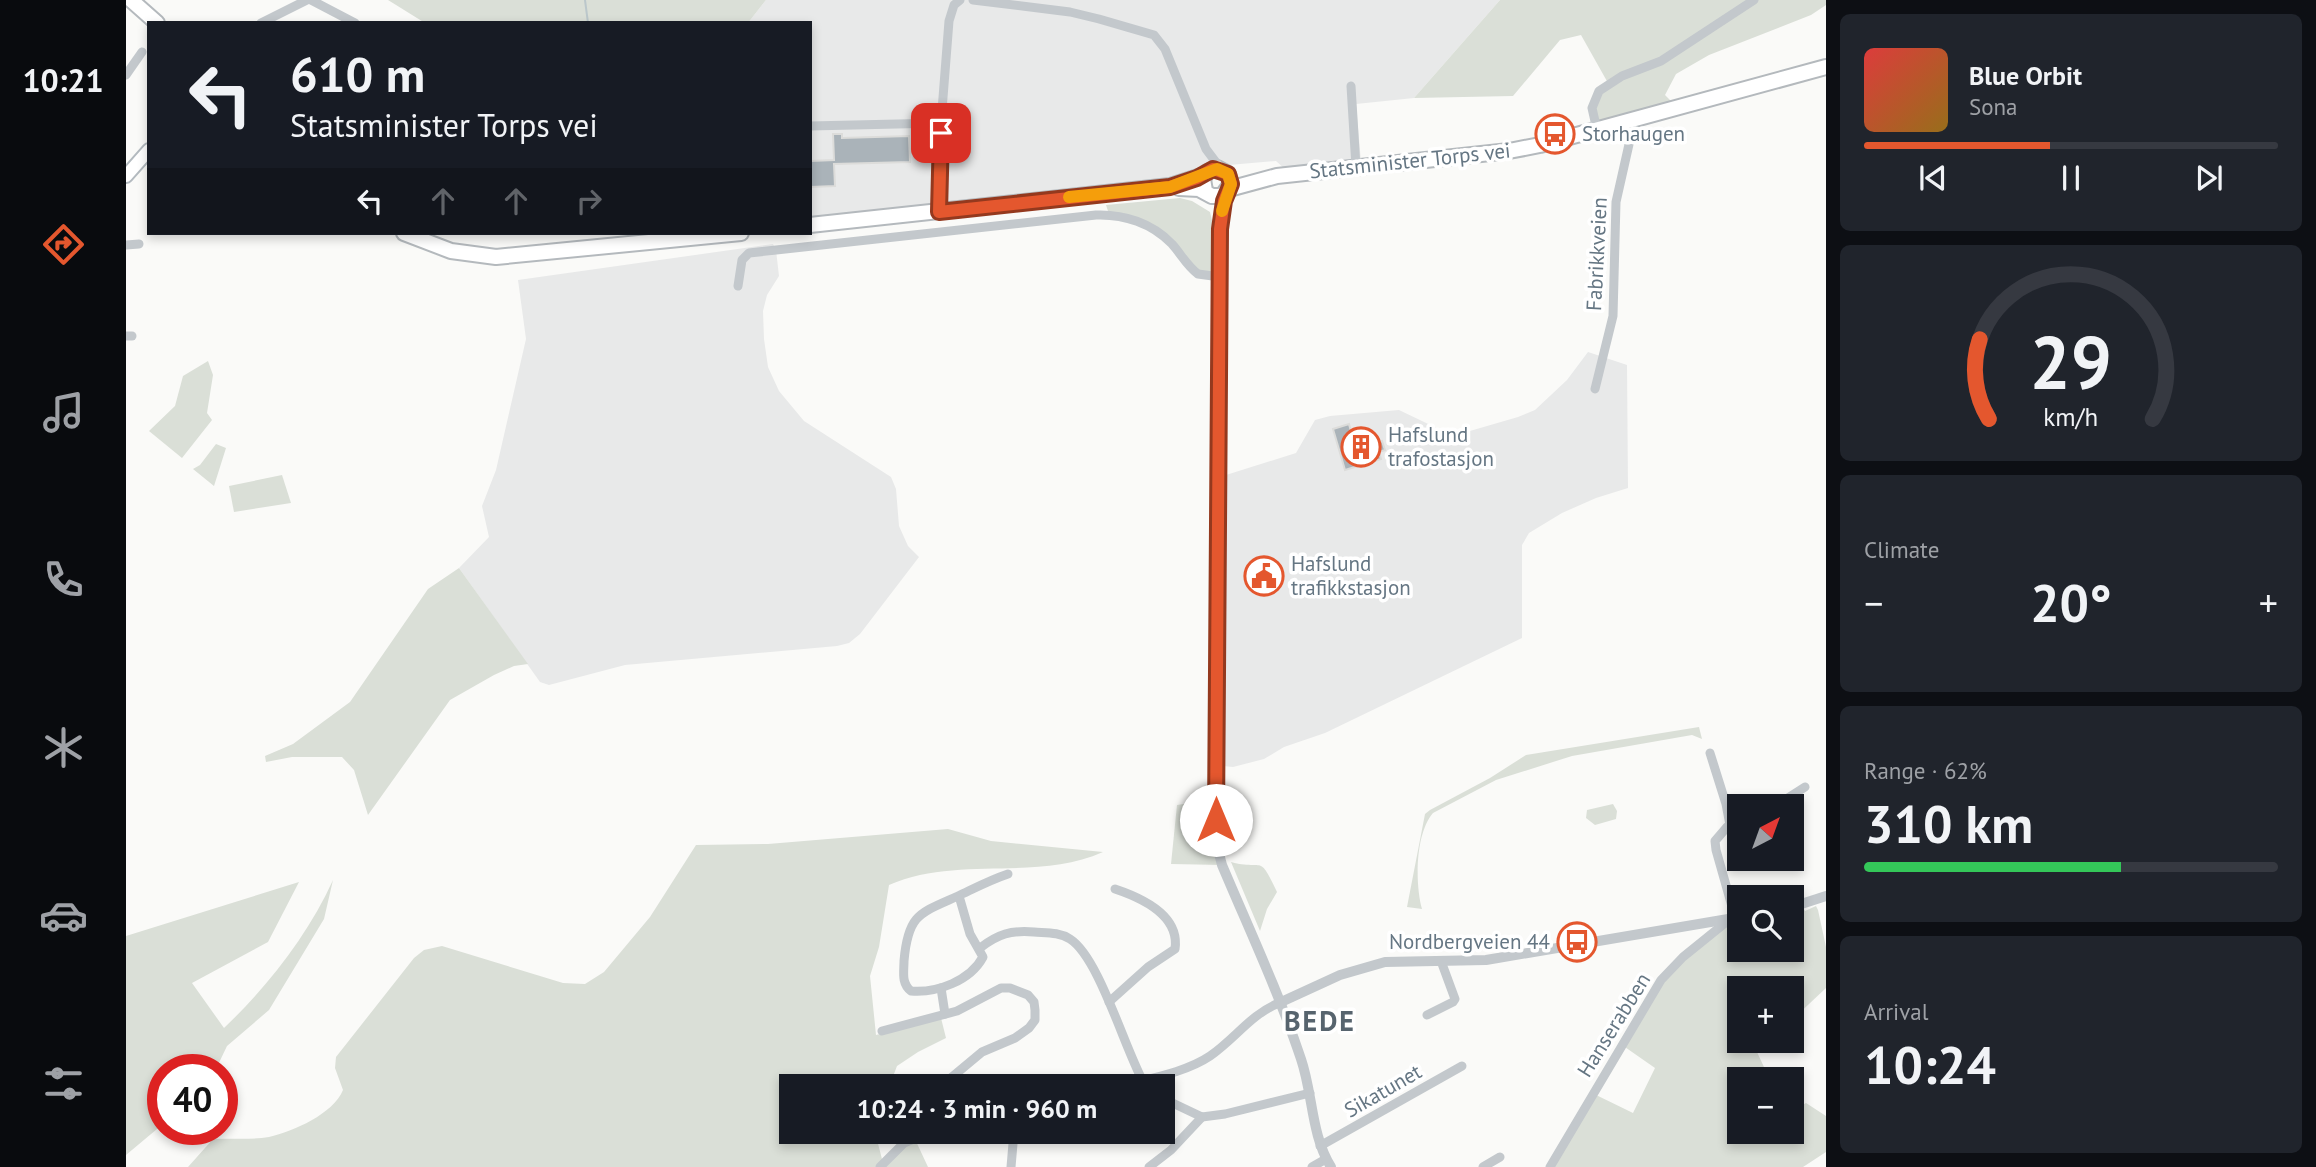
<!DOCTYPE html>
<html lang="en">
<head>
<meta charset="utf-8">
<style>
  body { margin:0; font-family:"PT Sans",sans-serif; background:#20242c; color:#f1f3f6; height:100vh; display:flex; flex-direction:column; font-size:26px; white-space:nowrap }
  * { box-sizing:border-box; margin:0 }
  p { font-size:23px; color:#9ea1a6 }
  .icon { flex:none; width:38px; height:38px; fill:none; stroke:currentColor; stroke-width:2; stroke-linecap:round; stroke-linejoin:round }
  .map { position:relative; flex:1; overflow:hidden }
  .details { display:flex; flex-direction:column; gap:14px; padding:14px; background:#0d0f14; width:490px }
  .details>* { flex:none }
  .guide { position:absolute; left:21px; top:21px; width:665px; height:214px; border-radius:0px; box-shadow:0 4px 10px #0003; background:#171b24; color:#f1f3f6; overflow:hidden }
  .needle { width:46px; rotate:41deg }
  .controls { position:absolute; left:1601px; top:794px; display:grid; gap:14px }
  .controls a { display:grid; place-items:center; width:77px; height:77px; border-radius:0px; background:#171b24; box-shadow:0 4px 10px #0003; font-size:35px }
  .speed { position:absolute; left:21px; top:1054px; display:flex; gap:14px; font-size:35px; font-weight:700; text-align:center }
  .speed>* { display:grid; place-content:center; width:91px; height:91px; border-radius:50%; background:#171b24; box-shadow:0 4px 10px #0003; line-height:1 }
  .speed .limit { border:10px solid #d22; background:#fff; color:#111 }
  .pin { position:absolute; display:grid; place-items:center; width:60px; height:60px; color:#fff; margin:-30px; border-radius:14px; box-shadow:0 4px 10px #0006 }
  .me { position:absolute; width:77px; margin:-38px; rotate:0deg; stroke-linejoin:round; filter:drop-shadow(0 0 5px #0008) }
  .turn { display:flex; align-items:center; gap:24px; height:147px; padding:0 28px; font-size:32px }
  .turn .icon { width:91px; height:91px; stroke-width:2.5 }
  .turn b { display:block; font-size:49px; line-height:60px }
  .lanes { display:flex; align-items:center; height:66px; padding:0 28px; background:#0003; justify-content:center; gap:35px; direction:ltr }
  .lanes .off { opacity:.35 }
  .big { font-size:52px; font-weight:800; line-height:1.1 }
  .details .card { flex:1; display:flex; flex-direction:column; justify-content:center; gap:10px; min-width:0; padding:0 24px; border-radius:10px; background:#20242c }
  .details .dial { align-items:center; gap:0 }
  .dial svg { height:182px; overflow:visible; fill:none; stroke:#363941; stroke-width:7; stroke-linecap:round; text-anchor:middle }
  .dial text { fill:#f1f3f6; stroke:none }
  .song { display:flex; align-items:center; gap:21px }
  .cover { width:84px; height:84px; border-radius:10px; background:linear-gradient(135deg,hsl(0 70% 55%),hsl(40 70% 35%)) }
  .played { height:7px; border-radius:4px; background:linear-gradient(90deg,#e4572e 45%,#363941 45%) }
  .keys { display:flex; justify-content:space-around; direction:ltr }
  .heat { display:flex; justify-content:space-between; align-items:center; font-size:38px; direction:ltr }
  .charge { height:10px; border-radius:5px; background:linear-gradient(90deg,#34c759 62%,#363941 0) }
  .trip { position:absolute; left:653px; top:1074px; width:396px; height:70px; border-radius:0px; background:#171b24; box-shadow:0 4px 10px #0003; font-weight:800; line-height:70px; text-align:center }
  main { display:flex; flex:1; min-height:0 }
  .dock { display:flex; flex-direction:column; width:126px; justify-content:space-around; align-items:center; background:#090b0e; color:#9ea1a6 }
  .dock .icon { width:49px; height:49px }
  .dock .active { color:#e4572e }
  .dock b { font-size:32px; color:#f1f3f6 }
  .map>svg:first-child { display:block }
  .built { fill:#e8e9e9 }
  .green { fill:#dadfd7 }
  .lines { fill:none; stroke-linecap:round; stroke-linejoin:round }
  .stream { stroke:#bbc7cb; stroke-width:2 }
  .building { fill:#aab3b9; stroke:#dcdcda; stroke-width:2 }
  .secondary-casing { stroke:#b3babf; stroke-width:16 }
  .trunk-casing { stroke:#b4b9bd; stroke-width:18 }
  .minor { stroke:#c3c8cc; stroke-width:9 }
  .tertiary { stroke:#c3c8cc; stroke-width:10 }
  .secondary { stroke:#fff; stroke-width:12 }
  .trunk { stroke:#fff; stroke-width:14 }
  .route-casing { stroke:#94391e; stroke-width:18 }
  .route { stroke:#e4572e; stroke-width:12 }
  .slow { stroke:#f59e0b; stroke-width:12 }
  .labels { text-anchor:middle; stroke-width:7; stroke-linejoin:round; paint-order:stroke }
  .poi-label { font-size:21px; fill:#657683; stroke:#fff; text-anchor:start }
  .street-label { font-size:21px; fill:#657683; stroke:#fff }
  .district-label { font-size:28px; font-weight:bold; letter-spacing:2px; fill:#57646e; stroke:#fff }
</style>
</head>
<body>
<main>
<nav class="dock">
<b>10:21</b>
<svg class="icon active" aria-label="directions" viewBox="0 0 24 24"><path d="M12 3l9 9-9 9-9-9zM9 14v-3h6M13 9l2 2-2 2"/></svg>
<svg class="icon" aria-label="music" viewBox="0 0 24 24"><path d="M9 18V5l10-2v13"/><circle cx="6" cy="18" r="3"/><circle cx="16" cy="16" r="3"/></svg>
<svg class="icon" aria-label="phone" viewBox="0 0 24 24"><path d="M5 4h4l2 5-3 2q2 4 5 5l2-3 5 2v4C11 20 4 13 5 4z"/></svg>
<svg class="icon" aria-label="climate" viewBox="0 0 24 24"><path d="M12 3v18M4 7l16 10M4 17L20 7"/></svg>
<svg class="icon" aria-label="car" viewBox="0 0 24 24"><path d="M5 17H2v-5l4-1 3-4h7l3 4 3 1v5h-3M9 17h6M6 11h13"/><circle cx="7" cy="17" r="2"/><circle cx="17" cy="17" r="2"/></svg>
<svg class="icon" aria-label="filters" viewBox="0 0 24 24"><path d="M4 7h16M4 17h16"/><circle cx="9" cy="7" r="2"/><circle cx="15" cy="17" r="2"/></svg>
</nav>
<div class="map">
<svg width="1700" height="1167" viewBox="0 0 1700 1167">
  <rect width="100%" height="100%" fill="#fafaf8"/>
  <g class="built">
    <polygon points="640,0 1374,0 1288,98 1230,104 1235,162 1160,170 1150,161 1103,165 1068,170 1053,177 684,218 684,23 622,23"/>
    <polygon points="647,244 650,250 653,276 641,295 637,311 638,339 642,367 653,391 678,421 765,477 770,489 773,526 782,546 793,557 734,634 723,643 711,646 499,665 423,685 414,682 333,568 363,537 356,506 370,470 400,339 392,280"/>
    <polygon points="1462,352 1501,365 1502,488 1470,498 1436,513 1403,533 1396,545 1396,638 1199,733 1158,747 1138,759 1107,767 1097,766 1100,475 1170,453 1189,420 1204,416 1273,410 1321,433 1337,433 1392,417 1409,410 1441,380"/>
  </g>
  <g class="green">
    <polygon points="262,0 640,0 622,23 299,23"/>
    <polygon points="1374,0 1700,0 1700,5 1685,15 1583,55 1550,74 1539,95 1551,107 1471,130 1466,108 1482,83 1455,35 1434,40 1387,96 1288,98"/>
    <polygon points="1054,198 1066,201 1084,212 1094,254 1094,277 1072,274 1028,229 983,214 980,205"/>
    <polygon points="82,361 87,375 81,413 86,420 56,458 23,431 49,406 57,376"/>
    <polygon points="90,444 100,448 88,486 67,469 74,465"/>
    <polygon points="156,475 165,503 108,512 103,486"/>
    <polygon points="333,568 402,664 388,666 368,675 324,700 242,815 228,770 216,757 166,757 140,762 139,756 167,744 224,702 302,589"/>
    <path d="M 1573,727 L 1576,739 L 1566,735 L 1446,756 L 1370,780 L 1307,813 C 1289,834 1289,884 1296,909 L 1281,907 L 1299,814 L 1304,810 L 1364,778 L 1400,755 Z"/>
    <polygon points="1090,799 1096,865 1045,864 1051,805"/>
    <polygon points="1487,804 1491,811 1490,819 1469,825 1460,818 1461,810"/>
    <path d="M 822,829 L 865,841 L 977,852 C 910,882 830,855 763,885 L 753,947 L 744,976 L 750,1035 L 815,1018 L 820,1038 L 792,1052 L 771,1066 L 763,1087 L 665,1087 L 665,1132 L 749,1132 L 757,1163 L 788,1137 L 802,1167 L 62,1167 L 87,1139 C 105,1138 126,1140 143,1137 C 168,1131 207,1114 217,1090 L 209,1068 L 210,1057 L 288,958 L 298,950 L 316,946 L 437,983 L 459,984 L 478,972 L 524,917 L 570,845 L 642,844 Z"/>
    <path d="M 1105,862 C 1139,871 1132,852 1151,892 L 1141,909 L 1134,931 Z"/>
    <path d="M 207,880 L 198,919 L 143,1010 L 101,1046 L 90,1069 L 37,1069 L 37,1124 L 0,1155 L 0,936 L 173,882 L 142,942 L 66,983 L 98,1028 C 142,986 182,935 207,880 Z"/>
    <polygon points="1675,904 1679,911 1690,906 1692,910 1700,947 1700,988 1666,1020 1666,989 1614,989 1614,1041 1642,1041 1631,1052 1644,1080 1614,1080 1614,1132 1666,1132 1666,1111 1680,1103 1700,1116 1700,1152 1677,1167 1424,1167 1466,1093 1507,1113 1529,1068 1496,1045 1547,967 1613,917 1614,950 1666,950 1666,907"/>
  </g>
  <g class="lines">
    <polyline class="stream" points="459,0 462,23"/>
  </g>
  <g class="building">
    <polygon points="707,134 716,134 716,138 783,136 784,162 708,164 709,186 684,187 684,161 708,160"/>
    <polygon points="1223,424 1228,443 1248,437 1250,443 1256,441 1259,450 1253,452 1255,459 1219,470 1207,429"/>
  </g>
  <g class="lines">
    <g class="secondary-casing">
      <polyline id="secondary" points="0,176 23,150"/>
    </g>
    <g class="trunk-casing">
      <g id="trunk">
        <polyline points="5,0 31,23"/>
        <polyline points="1053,188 1073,189 1086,196 1096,196 1105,184 1102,174 1091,168 1081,172 1077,179 1079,191"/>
        <polyline points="1103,189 1151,176 1383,151 1414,145 1700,67"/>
        <polyline points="684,225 1044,186 1078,175"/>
        <polyline points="278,233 325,251 370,257 615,233"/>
      </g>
    </g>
    <g class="minor">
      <polyline points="185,0 229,23"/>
      <polyline points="847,0 944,12 973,19 1028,35 1039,49 1080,149 1095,169"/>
      <polyline points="135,23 181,0"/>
      <polyline points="0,75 16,52"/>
      <polyline points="1225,86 1230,167"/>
      <polyline points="684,126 815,123"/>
      <polyline points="1471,130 1466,108 1473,91 1496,76 1535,61 1628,0"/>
      <polyline points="813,212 815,123 823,21 828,5 834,0"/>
      <polyline points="0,245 13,244"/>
      <path d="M 612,286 L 616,260 L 623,253 L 970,215 C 998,214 1026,223 1046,244 C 1055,254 1061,266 1072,274 L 1094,277"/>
      <polyline points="0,336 6,336"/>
      <polyline points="1469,389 1487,316 1490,202 1506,131 1504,120"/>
      <polyline points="1584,753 1600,804 1604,825"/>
      <polyline points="1648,807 1679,787"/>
      <path d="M 833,896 L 844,934 L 857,957 C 844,981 811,993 785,991 C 775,983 778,972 778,961 C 782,914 794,913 832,896 C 849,888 864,880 882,874"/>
      <polyline points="1609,917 1590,850 1589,841 1601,827 1614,822"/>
      <path d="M 854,948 C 872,934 885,930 908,932 C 921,933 933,932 944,939 C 974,958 1000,1054 1020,1087"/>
      <polyline points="815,988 819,1014"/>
      <path d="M 983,1002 L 1022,967 L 1049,949 C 1054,915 1016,898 989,889"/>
      <polyline points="1301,1015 1327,1002 1329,999 1315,961"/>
      <polyline points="756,1031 831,1011 875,988 884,988 902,995 908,1002 909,1010 909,1020 903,1028 889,1038 856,1052 814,1087"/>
      <path d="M 991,1087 C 1020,1079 1059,1073 1084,1056 C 1109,1039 1125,1014 1153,1003"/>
      <polyline points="1036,1098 1076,1117 1099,1114 1184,1093"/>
      <polyline points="1194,1146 1336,1066"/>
      <polyline points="754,1167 778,1143 804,1132"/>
      <polyline points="885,1167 888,1132"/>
      <polyline points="1023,1167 1045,1150 1076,1117"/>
      <polyline points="1186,1167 1200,1159"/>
      <polyline points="1357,1167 1374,1157"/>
      <polyline points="1424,1167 1535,980 1557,957 1604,919"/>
    </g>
    <g class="tertiary">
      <path d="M 1100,194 L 1094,229 L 1090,842 L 1096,865 C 1123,929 1153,993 1175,1059 C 1187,1094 1185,1135 1205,1167"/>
      <polyline points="1666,907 1700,896"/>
      <polyline points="1153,1003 1214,975 1259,962 1360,960 1614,917"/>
    </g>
    <use href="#secondary" class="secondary"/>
    <use href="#trunk" class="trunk"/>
  </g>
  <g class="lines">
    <g class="route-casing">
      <polyline id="route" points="815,133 813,212 1044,187 1071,178 1087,169 1102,174 1105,184 1098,201 1094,229 1090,820"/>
    </g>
    <use href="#route" class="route"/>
    <polyline class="slow" points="943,197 1044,187 1091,169 1102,174 1105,184 1096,211"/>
  </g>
  <defs>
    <g id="bus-ring" transform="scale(2.0125)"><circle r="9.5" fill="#fff" stroke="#e4572e" stroke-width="1.5"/><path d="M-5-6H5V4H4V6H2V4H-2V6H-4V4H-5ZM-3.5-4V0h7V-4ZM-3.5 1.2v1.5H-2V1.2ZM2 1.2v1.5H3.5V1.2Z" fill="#e4572e"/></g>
    <g id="building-ring" transform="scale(2.0125)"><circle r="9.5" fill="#fff" stroke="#e4572e" stroke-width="1.5"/><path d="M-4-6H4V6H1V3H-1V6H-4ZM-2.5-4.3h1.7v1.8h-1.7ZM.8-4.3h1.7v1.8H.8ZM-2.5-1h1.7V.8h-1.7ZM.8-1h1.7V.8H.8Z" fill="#e4572e"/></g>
    <g id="civic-ring" transform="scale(2.0125)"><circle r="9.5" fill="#fff" stroke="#e4572e" stroke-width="1.5"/><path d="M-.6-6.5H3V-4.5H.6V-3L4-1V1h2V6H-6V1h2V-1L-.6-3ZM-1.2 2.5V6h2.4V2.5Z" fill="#e4572e"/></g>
  </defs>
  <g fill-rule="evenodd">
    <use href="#bus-ring" x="1429" y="134"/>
    <use href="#building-ring" x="1235" y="447"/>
    <use href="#civic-ring" x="1138" y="576"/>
    <use href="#bus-ring" x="1451" y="942"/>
  </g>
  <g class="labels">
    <g class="poi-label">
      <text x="1456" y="141">Storhaugen</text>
      <text x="1262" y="442">Hafslund<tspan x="1262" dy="24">trafostasjon</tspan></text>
      <text x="1165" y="571">Hafslund<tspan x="1165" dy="24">trafikkstasjon</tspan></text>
      <text x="1424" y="949" text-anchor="end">Nordbergveien 44</text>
    </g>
    <g class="street-label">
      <text transform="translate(1284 161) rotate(-6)" y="7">Statsminister Torps vei</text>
      <text transform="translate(1471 254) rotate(-87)" y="7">Fabrikkveien</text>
      <text transform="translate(1488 1025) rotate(-58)" y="7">Hanserabben</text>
      <text transform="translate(1257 1091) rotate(-30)" y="7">Sikatunet</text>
    </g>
    <g class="district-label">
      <text x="1194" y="1031">BEDE</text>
    </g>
  </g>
</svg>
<div class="controls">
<a><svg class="needle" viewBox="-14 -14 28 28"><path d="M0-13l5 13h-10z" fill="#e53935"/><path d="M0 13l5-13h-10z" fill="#9ea1a6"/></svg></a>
<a><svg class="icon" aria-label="search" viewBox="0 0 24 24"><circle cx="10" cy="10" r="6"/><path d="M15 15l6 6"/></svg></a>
<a>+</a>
<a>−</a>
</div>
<div class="speed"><div class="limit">40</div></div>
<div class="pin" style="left:815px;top:133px;background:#d93025"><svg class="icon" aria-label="arrive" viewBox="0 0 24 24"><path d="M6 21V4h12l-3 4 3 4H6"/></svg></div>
<svg class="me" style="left:1090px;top:820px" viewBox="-20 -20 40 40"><circle r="19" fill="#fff"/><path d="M0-13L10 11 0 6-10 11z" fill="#e4572e"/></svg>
<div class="trip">10:24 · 3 min · 960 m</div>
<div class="guide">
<div class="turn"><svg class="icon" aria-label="left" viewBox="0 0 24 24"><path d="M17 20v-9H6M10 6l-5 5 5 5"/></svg><div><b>610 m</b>Statsminister Torps vei</div></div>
<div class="lanes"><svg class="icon" aria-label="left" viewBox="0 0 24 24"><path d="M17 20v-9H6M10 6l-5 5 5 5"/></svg><svg class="icon off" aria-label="ahead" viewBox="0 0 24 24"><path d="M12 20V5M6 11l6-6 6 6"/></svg><svg class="icon off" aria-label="ahead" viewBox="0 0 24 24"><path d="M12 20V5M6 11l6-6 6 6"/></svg><svg class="icon off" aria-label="right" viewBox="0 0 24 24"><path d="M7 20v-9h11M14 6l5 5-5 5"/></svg></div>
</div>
</div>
<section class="details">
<div class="card">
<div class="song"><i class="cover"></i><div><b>Blue Orbit</b><p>Sona</p></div></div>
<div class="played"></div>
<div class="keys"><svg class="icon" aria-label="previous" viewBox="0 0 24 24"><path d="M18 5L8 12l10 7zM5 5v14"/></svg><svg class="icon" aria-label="pause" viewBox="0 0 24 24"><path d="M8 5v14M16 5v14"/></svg><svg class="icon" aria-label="next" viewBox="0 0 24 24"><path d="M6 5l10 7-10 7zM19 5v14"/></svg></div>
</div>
<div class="card dial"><svg viewBox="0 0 100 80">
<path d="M14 69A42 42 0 1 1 86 69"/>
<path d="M14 69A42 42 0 0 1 10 34" stroke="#e4572e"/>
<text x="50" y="56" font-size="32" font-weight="700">29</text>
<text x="50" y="72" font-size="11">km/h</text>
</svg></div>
<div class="card"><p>Climate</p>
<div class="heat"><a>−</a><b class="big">20°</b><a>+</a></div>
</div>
<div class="card"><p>Range · 62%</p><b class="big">310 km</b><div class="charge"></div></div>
<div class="card"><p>Arrival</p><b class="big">10:24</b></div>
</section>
</main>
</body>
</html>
